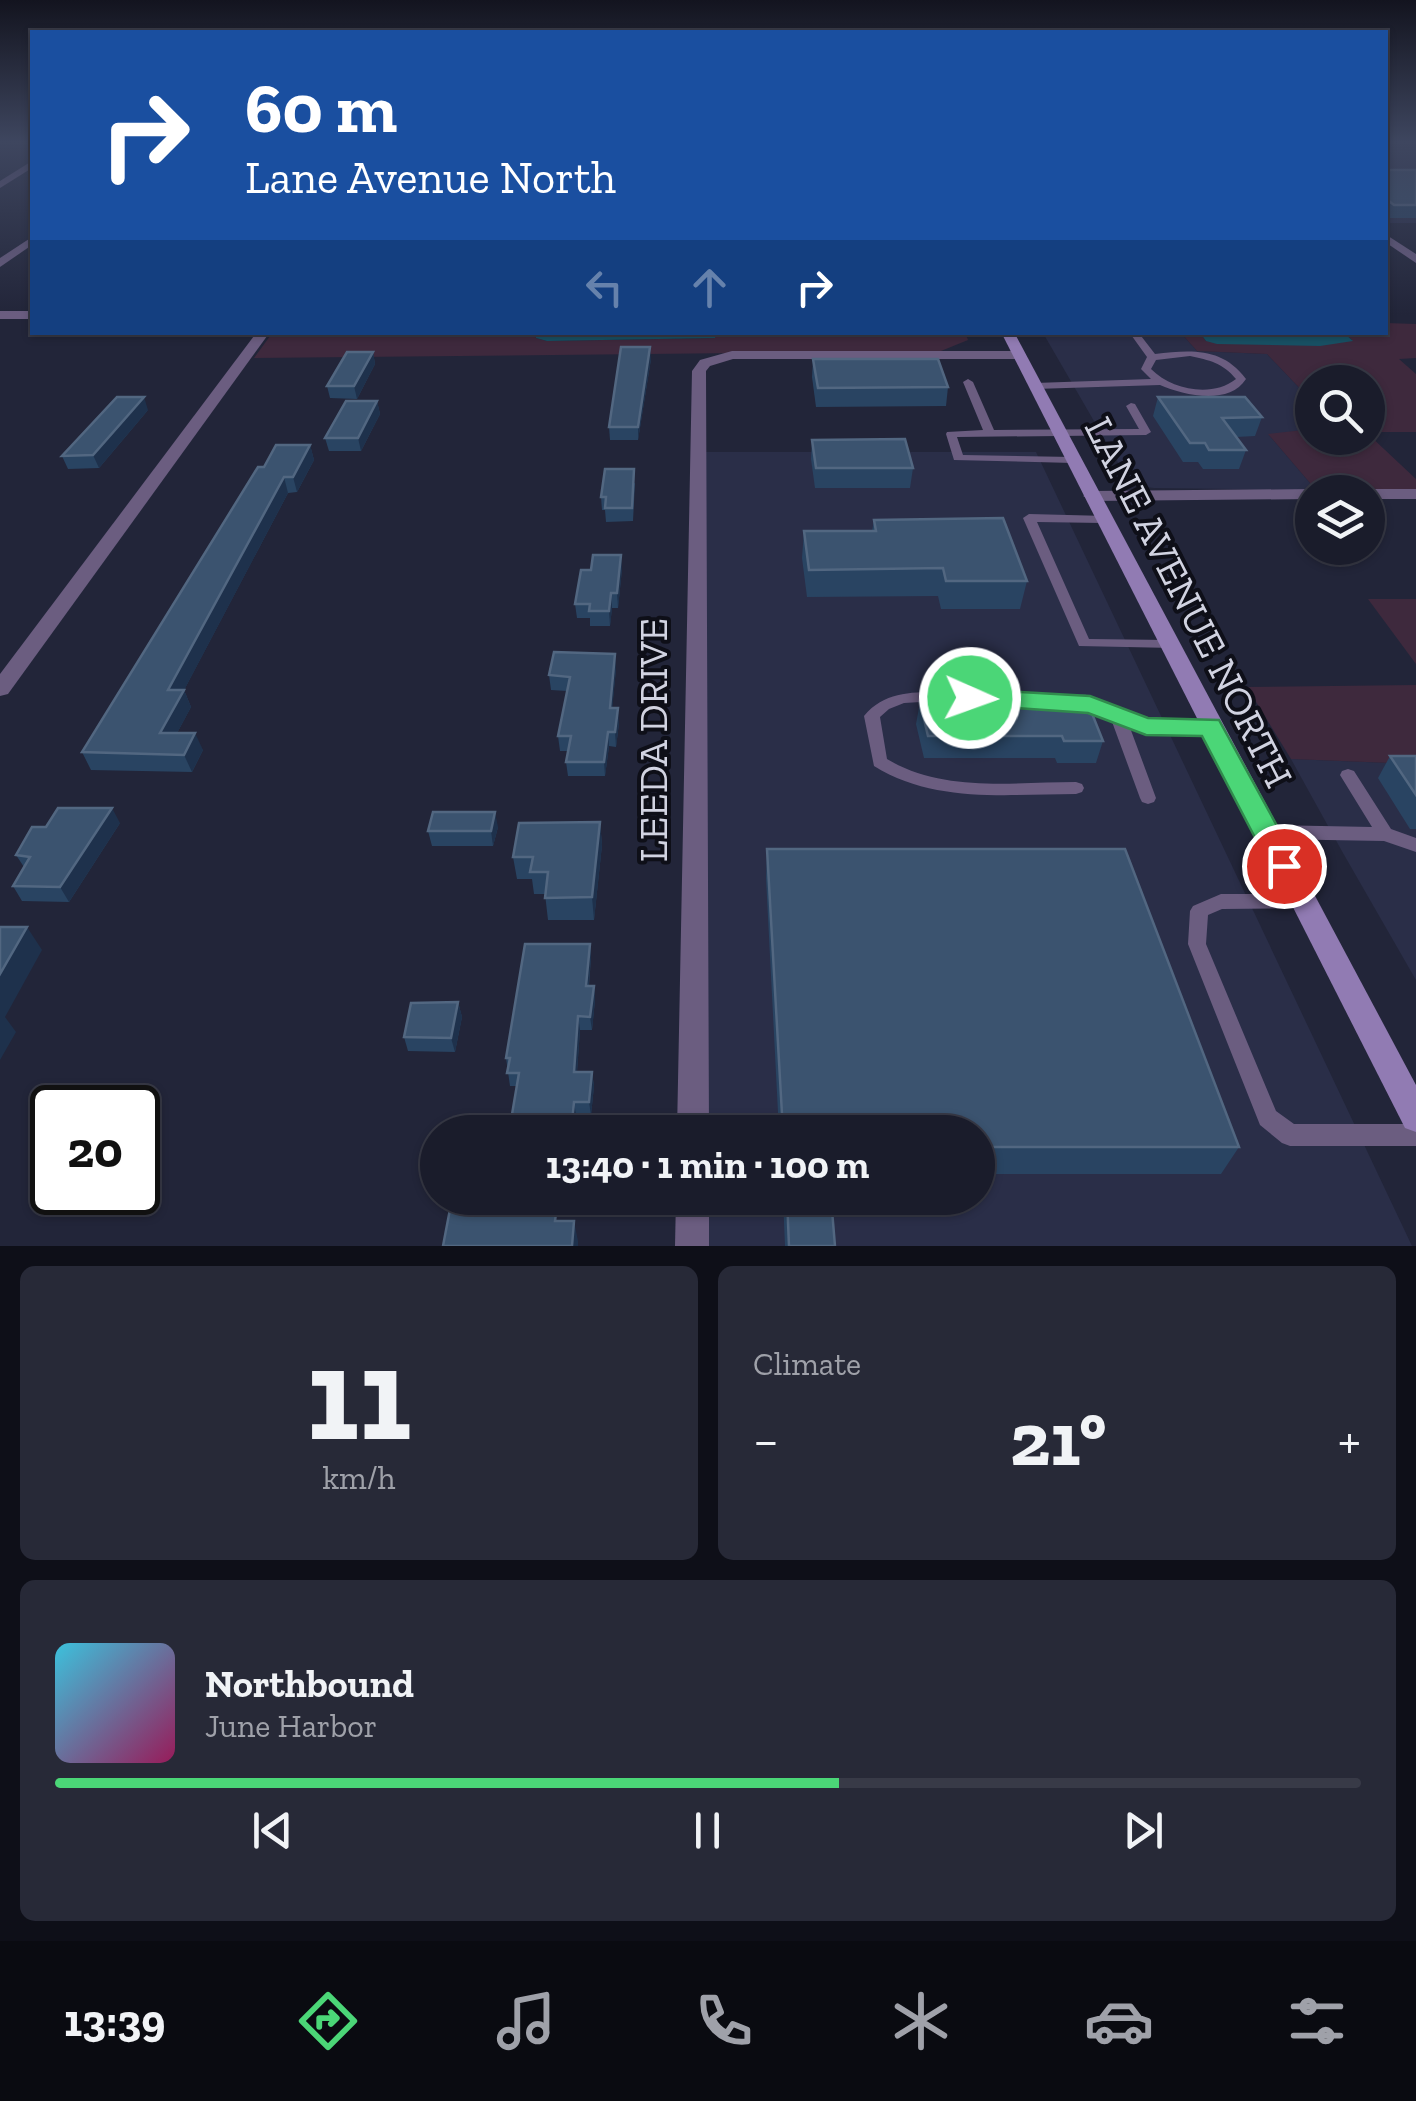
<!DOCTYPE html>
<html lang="en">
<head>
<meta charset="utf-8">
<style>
  body { margin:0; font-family:"Zilla Slab",serif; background:#272937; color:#f1f3f6; height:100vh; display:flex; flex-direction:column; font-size:38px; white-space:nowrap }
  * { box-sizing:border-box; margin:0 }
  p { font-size:32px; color:#9fa1a9 }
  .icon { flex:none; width:55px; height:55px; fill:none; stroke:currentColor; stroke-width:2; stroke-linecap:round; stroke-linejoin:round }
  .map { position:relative; height:1246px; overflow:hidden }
  .drawer { display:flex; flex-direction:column; gap:20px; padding:20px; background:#0e0f18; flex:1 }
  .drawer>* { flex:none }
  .top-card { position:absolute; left:30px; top:30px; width:1358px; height:305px; border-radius:0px; box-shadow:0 2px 8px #0004,0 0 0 2px #383a47; background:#1a4fa0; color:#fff; overflow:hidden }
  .controls { position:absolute; left:1295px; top:365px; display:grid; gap:20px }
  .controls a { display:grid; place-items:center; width:90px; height:90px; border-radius:50%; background:#1a1c2b; box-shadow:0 2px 8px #0004,0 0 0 2px #383a47; font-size:50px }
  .speed { position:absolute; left:30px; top:1085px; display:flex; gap:20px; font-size:50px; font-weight:700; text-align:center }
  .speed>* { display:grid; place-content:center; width:130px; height:130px; border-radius:50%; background:#1a1c2b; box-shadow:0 2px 8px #0004,0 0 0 2px #383a47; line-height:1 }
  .speed .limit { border:5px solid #111; border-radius:15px; background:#fff; color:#111 }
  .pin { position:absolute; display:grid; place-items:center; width:85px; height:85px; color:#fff; margin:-42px; border:5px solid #fff; border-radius:50%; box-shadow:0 2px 10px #0007 }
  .me { position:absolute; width:110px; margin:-55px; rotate:92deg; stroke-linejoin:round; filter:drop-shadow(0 0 8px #0008) }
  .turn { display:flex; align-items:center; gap:35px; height:210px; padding:0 50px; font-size:45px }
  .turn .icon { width:130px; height:130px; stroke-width:2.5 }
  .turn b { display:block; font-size:70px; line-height:85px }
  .lanes { display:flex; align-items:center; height:95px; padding:0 50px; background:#0003; justify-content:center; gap:50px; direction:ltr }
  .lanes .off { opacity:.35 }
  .big { font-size:75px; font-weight:700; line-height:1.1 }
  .drawer .tile { flex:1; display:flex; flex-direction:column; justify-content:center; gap:15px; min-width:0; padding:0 35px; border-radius:15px; background:#272937 }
  .drawer .dial { align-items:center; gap:0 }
  .dial b { font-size:130px; line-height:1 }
  .song { display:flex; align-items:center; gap:30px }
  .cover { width:120px; height:120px; border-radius:15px; background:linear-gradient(135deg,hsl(190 70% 55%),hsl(330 70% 35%)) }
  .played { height:10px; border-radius:5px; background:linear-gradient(90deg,#4bd677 60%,#383a47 60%) }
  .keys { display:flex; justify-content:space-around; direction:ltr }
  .heat { display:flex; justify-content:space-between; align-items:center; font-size:55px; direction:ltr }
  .drawer .tiles { flex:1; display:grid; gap:20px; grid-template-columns:1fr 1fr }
  .tile:last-child { grid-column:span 2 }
  .trip { position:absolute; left:420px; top:1115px; width:575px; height:100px; border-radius:50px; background:#1a1c2b; box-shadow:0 2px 8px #0004,0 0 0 2px #383a47; font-weight:700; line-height:100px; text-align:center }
  .menu { display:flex; height:160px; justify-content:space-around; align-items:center; background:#0a0b11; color:#9fa1a9 }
  .menu .icon { width:70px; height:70px }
  .menu .active { color:#4bd677 }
  .menu b { font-size:45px; color:#f1f3f6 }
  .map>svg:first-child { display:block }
  .built { fill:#2a2e48 }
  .green { fill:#3e293d }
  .water { fill:#185064 }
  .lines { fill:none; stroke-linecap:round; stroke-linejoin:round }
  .lane { fill:#6b5d80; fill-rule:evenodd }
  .street { fill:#6b5d80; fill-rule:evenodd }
  .secondary { fill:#917bb3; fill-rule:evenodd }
  .wall { fill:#294462 }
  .shaded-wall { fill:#1e314c }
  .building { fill:#3b536f; stroke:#526781; stroke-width:2.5 }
  .route { fill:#4bd677; stroke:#318b4d; stroke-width:2.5 }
  .labels { text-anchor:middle; stroke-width:8; stroke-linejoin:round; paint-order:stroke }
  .street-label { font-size:40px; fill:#d1d3e1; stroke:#0e0f18 }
</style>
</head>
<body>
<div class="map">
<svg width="1416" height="1246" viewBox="0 0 1416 1246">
  <rect width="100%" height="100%" fill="#222539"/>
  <g class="built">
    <rect x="1385" y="141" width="31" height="82"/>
    <polygon points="1043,333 1181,333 1197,351 1267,354 1312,401 1312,429 1269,435 1316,490 1154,488 1131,485"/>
    <polygon points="705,452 1036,452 1412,1246 705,1246 705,1198 978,1198 978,1132 706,1132"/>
    <polygon points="1291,759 1416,764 1416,980 1343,853"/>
  </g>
  <g class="green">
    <polygon points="1385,323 1416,324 1416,358 1399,359 1416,374 1416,432 1368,432 1368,382 1312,382 1312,401 1267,354 1197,351 1181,333 1200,333 1206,341 1352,340 1344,333 1385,332"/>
    <polygon points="273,332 535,332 536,338 547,341 714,338 716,332 965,332 968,340 941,351 254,358"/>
    <polygon points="1312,429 1312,438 1368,438 1368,434 1416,479 1416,489 1316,490 1268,434"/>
    <polygon points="1368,599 1416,599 1416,664"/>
    <polygon points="1416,685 1416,764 1291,759 1247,687"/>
  </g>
  <g class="water">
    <polygon points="535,333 535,332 716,333 715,338 547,341 536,338"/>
    <polygon points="1200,333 1344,333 1353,341 1320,346 1217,344 1206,341"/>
  </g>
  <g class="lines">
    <g class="lane">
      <path d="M 1129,332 L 1138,332 L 1155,354 C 1191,350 1222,347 1246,379 C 1229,406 1183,395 1160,385 L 1035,389 L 1030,386 L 1035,383 L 1151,379 L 1141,369 L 1147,357 ZM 1190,356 C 1209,360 1223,363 1236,379 C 1212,398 1172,390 1151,369 L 1156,360 Z"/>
      <polygon points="968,379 973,382 994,430 1139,429 1126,406 1131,403 1135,404 1151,432 1146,435 957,437 963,455 1073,457 1079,460 1073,463 954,460 946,434 947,432 983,430 963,382"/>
      <polygon points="1029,514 1107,516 1109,519 1107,522 1103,523 1037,522 1089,639 1168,640 1173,642 1175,645 1173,648 1079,646 1023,518"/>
      <path d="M 938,691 L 1091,700 L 1147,721 L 1210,722 L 1215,723 L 1218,727 L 1215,731 L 1210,732 L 1146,731 L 1129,725 L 1156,798 L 1154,802 L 1148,804 L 1142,802 L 1140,798 L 1111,719 L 1089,710 L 938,701 L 904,703 L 889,709 L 880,717 L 887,759 C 943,793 1014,782 1076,782 L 1082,784 L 1084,788 L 1082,792 L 1076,794 C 1008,794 935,804 874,766 L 864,716 C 884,692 909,693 938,691 Z"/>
      <polygon points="1348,769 1354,771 1391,829 1416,838 1416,852 1384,841 1267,839 1261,837 1258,832 1261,827 1267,825 1372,827 1340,775 1342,771"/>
      <polygon points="1221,894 1302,894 1308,896 1311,901 1308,906 1302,908 1222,909 1208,915 1206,944 1276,1111 1294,1124 1416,1124 1416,1146 1290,1146 1282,1143 1260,1125 1188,944 1190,911 1193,906"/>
    </g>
    <g class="street">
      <polygon points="32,161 32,168 0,188 0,181"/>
      <polygon points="1385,234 1416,254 1416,263 1385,242"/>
      <polygon points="32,237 32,245 0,267 0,258"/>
      <rect x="0" y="311" width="32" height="8"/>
      <polygon points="257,332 270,332 8,694 0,696 0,674"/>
      <polygon points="732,351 1019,351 1026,355 1019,359 733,359 710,366 706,371 709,1132 677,1132 692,371 700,360"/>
      <polygon points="1312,489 1319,492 1312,492 1312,499 1092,501 1083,496 1092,491"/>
      <polygon points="1368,489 1416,489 1416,499 1368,499 1368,492 1361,492"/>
      <polygon points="676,1198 709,1198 709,1246 675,1246"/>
    </g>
    <polygon class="secondary" points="1001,332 1014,332 1416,1085 1416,1132 1405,1128"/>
  </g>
  <g class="wall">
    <polygon points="1385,170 1416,170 1416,218 1389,218 1385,215"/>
    <polygon points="373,352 375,364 357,399 330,398 327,386"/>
    <polygon points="651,359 638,440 610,440 609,427"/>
    <polygon points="813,359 948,387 946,406 816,407 812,377"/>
    <polygon points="1158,397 1262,417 1255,436 1236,437 1246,450 1239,469 1203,469 1198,462 1183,462 1153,416"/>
    <polygon points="377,401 380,414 361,451 329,451 325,438"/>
    <polygon points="148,410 99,468 68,469 62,456"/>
    <polygon points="812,440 913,468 910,488 815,488 811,459"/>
    <polygon points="310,445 314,460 297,492 288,493 184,690 191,707 177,733 203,750 192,772 91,770 82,752 264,467"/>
    <polygon points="635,483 633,521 606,522 605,510 602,510 601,497"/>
    <polygon points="874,520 1027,581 1020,609 941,609 938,596 807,597 802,558 804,531 872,531"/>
    <polygon points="622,569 618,608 612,608 610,626 590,626 590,618 577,618 575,604"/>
    <polygon points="616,669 612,708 619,723 616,747 609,746 605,776 568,776 566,762 568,751 560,751 558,736 567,691 551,690 549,675"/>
    <polygon points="1046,696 1103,741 1096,763 1057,763 1055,758 924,758 916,724 920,702 1045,702"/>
    <polygon points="1390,756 1416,756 1416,829 1410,829 1378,778"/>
    <polygon points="600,822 602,845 594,920 548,920 545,894 534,894 532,879 517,879 513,857"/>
    <polygon points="120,823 69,902 22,901 13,886 24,867 16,855"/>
    <polygon points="498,827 493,846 432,846 428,831"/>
    <polygon points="767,849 1239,1147 1221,1174 978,1174 978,1132 779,1132 766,878"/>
    <polygon points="590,944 591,958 589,986 594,986 595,1000 592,1030 580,1030 577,1072 592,1072 594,1086 591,1115 576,1115 517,1086 510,1086 506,1058"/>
    <polygon points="458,1002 462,1017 455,1052 408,1051 404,1037"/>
    <polygon points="783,1198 831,1198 835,1246 785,1246"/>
  </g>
  <g class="shaded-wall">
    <polygon points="650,347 651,359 638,440 638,427"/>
    <polygon points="373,352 375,364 357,399 354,386"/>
    <polygon points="144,397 148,410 99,468 93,455"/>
    <polygon points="377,401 380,414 361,451 358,438"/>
    <polygon points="310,445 314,460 297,492 293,477"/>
    <polygon points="284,477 288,493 182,694 184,690 191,707 168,750 160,733 168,690"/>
    <polygon points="621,555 622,569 618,608 617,593"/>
    <polygon points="611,593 612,608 610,626 609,611"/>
    <polygon points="615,654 616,669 611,723 610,708"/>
    <polygon points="618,708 619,723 616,747 615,732"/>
    <polygon points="608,732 609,746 605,776 604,762"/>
    <polygon points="195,733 203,750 192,772 184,755"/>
    <polygon points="112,808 120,823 69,902 60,887"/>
    <polygon points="495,812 498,827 493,846 491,831"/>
    <polygon points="600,822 602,845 594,920 592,897"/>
    <polygon points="27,927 42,950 5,1017 16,1032 0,1060 0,974"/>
    <polygon points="590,944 591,958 587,1000 586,986"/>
    <polygon points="594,986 595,1000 592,1030 590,1017"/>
    <polygon points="458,1002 462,1017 455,1052 451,1038"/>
    <polygon points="578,1016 580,1030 576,1085 574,1072"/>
    <polygon points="592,1072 594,1086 591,1115 589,1102"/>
    <polygon points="574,1102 576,1115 574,1132 571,1132"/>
    <polygon points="574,1221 578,1241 578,1246 572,1246"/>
  </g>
  <g class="building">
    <polygon points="1385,170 1416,170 1416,205 1394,205 1385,198"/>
    <polygon points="621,347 650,347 638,427 609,427"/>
    <polygon points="347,352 373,352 354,386 327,386"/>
    <polygon points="813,359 938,359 948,387 818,388"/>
    <polygon points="117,397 144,397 93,455 62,456"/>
    <polygon points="1158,397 1245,397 1262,417 1222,418 1246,450 1209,450 1205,443 1190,443"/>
    <polygon points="346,401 377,401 358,438 325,438"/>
    <polygon points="905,439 913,468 816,468 812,440"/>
    <polygon points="276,445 310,445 293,477 284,477 168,690 184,690 160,733 195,733 184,755 82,752 258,467 264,467"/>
    <polygon points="605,469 634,469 632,508 605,508 606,497 601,497"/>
    <polygon points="1003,518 1027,581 946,581 943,568 809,570 804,531 876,531 874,520"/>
    <polygon points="593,555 621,555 617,593 611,593 609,611 589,611 590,604 575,604 581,570 591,570"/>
    <polygon points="554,652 615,654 610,708 618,708 615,732 608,732 604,762 566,762 571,736 558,736 570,677 549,675"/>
    <polygon points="1046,696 1085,696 1103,741 1064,741 1062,736 928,736 920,702 1048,702"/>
    <polygon points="1390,756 1416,756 1416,795"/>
    <polygon points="58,808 112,808 60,887 13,886 30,857 16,855 32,827 46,827"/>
    <polygon points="433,812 495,812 491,831 428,831"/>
    <polygon points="600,822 592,897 545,898 548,872 530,872 533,857 513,857 519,823"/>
    <polygon points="767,849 1125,849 1239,1147 978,1147 978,1132 783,1132"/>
    <polygon points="0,927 27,927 0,974"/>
    <polygon points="525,944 590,944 586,986 594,986 590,1017 578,1016 574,1072 592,1072 589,1102 574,1102 571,1132 509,1132 519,1073 507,1073 510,1058 506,1058"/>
    <polygon points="458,1002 451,1038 404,1037 411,1003"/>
    <polygon points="787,1198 831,1198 835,1246 789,1246"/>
    <polygon points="451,1204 557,1206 555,1221 574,1221 572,1246 443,1246"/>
  </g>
  <linearGradient id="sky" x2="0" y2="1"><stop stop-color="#13141f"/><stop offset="0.45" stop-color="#3e465f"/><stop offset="1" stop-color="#3e465f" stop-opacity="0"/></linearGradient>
  <rect width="1416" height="315" fill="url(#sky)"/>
  <polygon class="route" points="970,689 1090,696 1148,718 1219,720 1299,866 1294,874 1284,878 1274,874 1202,736 1146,735 1088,713 961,704 957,698"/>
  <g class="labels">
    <g class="street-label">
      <text transform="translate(1189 602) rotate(63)" y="14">LANE AVENUE NORTH</text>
      <text transform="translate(653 740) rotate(-90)" y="14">LEEDA DRIVE</text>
    </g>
  </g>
</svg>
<div class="controls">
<a><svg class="icon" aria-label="search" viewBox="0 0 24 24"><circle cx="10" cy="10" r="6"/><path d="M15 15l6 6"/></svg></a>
<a><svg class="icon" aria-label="layers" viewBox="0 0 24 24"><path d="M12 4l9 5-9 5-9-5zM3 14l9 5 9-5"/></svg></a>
</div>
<div class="speed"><div class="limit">20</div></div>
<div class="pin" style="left:1284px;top:866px;background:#d93025"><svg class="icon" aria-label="arrive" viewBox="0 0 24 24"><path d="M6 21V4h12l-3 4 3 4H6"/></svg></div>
<svg class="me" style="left:970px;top:698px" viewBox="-20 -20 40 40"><circle r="17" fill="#4bd677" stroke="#fff" stroke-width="3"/><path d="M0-11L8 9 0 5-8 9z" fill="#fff"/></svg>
<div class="trip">13:40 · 1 min · 100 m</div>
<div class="top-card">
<div class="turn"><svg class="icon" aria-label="right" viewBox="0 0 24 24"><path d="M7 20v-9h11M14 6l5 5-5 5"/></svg><div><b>60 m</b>Lane Avenue North</div></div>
<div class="lanes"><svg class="icon off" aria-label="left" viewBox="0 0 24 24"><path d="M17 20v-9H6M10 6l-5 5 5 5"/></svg><svg class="icon off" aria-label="ahead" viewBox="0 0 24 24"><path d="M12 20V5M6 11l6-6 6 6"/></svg><svg class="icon" aria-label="right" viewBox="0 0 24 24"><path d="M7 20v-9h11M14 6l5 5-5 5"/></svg></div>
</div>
</div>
<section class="drawer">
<div class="tiles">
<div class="tile dial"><b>11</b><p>km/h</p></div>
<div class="tile"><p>Climate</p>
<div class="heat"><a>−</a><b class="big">21°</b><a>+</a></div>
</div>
<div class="tile">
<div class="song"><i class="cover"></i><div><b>Northbound</b><p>June Harbor</p></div></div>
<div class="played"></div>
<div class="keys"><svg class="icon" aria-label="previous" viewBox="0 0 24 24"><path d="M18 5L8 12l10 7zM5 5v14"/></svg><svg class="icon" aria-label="pause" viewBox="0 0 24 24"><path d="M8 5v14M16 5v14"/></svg><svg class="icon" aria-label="next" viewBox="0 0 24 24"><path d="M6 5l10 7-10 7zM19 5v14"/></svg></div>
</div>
</div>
</section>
<nav class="menu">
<b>13:39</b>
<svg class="icon active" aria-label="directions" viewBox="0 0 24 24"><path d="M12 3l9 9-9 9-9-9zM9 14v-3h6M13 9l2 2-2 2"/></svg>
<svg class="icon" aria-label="music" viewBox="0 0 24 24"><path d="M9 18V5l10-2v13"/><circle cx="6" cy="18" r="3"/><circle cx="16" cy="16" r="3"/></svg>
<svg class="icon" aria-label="phone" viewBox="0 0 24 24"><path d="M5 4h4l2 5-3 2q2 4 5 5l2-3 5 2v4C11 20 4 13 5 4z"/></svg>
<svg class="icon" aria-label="climate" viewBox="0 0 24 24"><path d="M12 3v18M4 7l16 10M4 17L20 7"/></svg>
<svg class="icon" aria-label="car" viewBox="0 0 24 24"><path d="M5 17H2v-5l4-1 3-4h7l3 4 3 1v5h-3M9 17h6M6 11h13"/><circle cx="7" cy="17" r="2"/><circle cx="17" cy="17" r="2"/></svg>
<svg class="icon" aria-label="filters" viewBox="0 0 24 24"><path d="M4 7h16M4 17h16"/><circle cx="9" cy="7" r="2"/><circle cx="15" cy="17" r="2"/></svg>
</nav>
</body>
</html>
